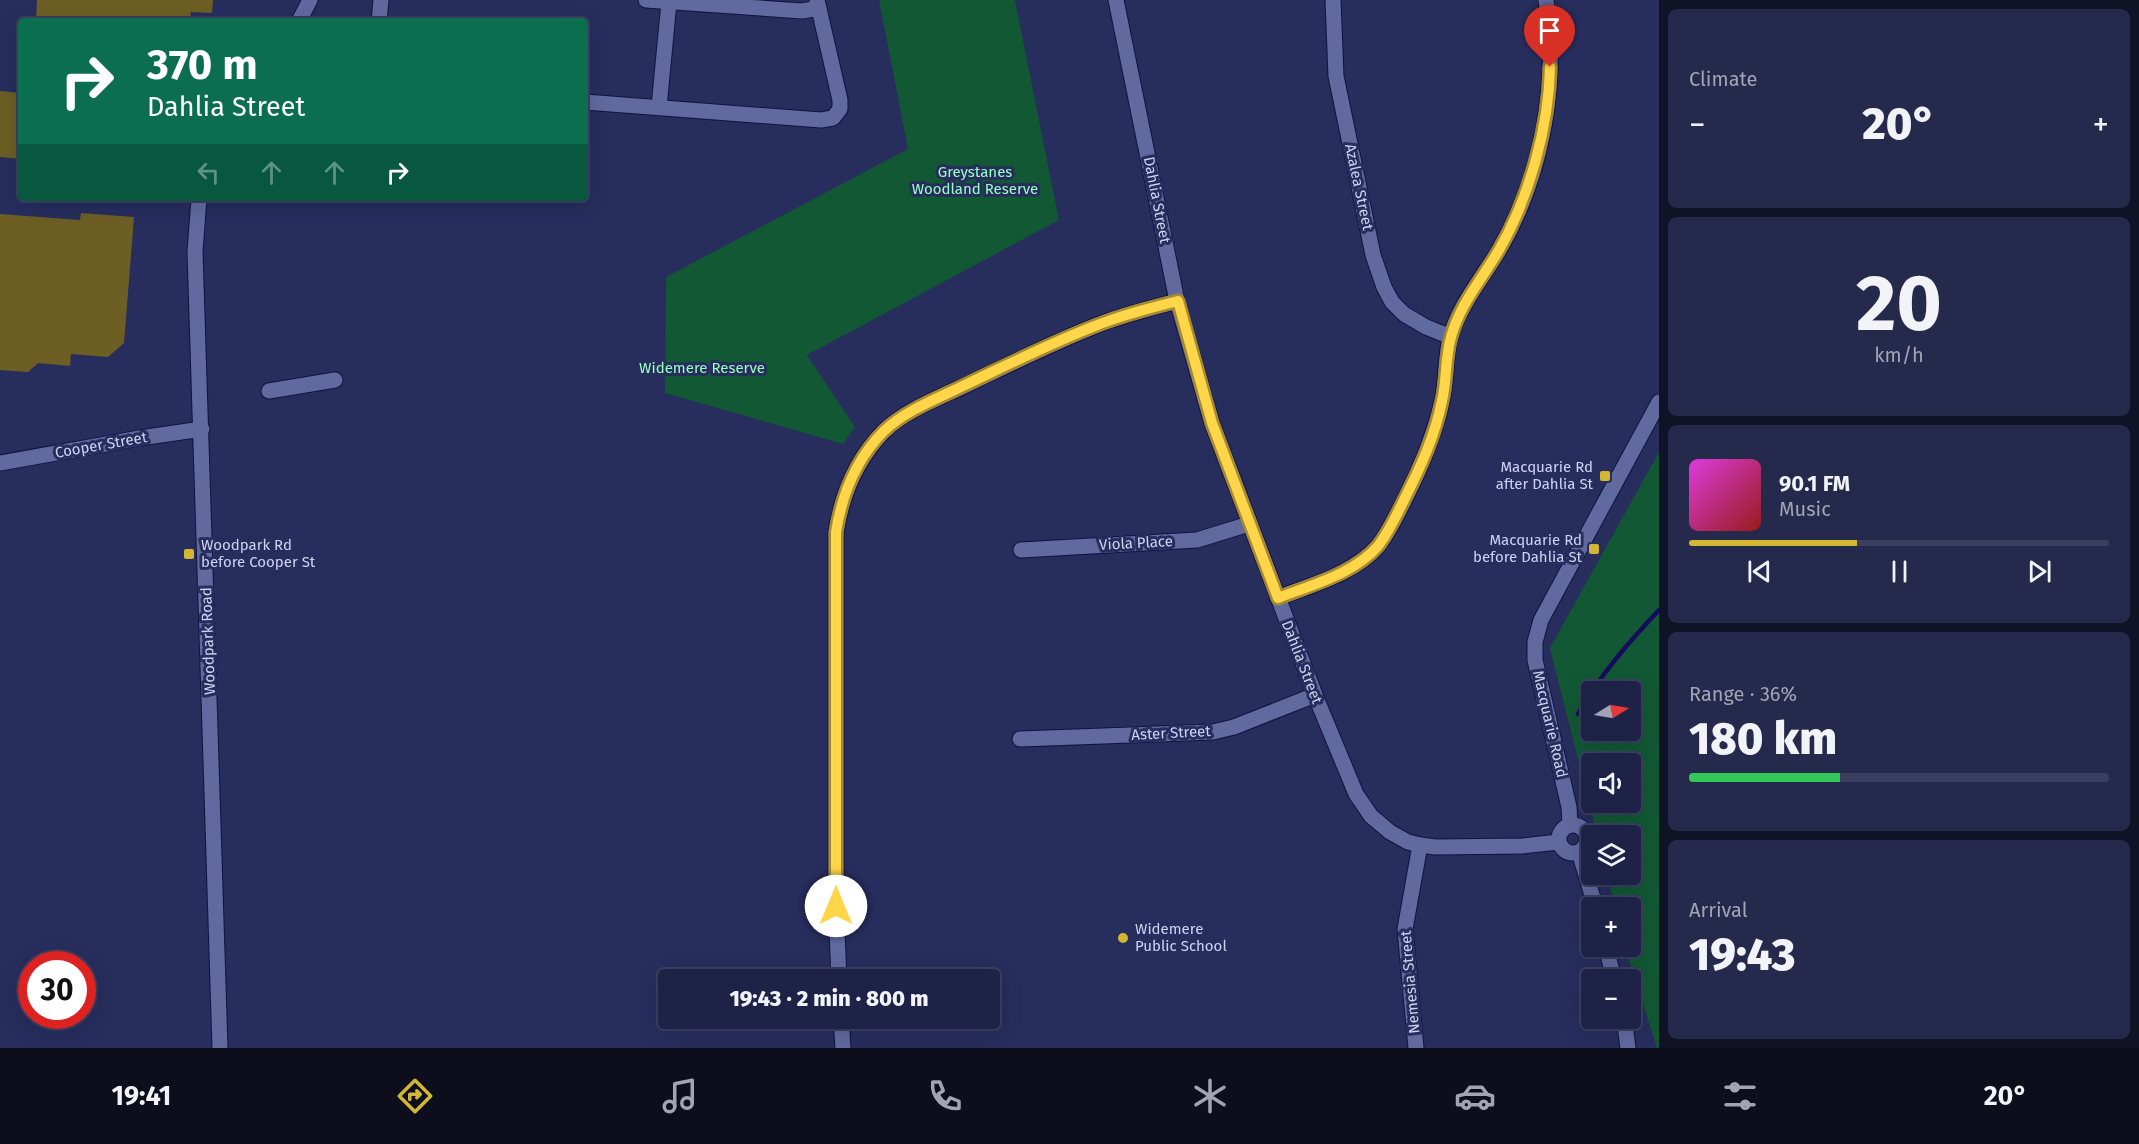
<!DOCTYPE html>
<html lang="en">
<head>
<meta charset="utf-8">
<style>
  body { margin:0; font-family:"Fira Sans",sans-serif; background:#252a4d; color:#f1f3f6; height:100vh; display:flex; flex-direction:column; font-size:22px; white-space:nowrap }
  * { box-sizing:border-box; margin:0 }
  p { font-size:20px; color:#a0a4b3 }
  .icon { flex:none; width:33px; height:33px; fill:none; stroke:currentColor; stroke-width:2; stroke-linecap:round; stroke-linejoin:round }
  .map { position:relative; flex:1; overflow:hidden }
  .details { display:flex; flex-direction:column; gap:9px; padding:9px; background:#101326; width:480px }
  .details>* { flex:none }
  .top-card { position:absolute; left:18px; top:18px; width:570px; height:183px; border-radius:6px; box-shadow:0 6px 24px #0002,0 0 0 2px #3b3f5f; background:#0b6e4f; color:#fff; overflow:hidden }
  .needle { width:39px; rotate:79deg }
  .fabs { position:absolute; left:1581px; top:681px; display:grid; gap:12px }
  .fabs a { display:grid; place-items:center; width:60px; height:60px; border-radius:6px; background:#1d2246; box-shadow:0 6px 24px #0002,0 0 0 2px #3b3f5f; font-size:30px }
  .speed { position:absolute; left:18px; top:951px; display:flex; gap:12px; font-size:30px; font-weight:700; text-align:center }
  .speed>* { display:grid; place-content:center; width:78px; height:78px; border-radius:50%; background:#1d2246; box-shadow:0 6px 24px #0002,0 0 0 2px #3b3f5f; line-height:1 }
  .speed .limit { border:9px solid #d22; background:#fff; color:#111 }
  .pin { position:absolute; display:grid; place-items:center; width:51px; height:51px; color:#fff; margin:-62px -26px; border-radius:50% 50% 50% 0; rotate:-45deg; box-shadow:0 0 6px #0007 }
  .pin .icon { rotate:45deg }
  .me { position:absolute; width:66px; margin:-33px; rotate:0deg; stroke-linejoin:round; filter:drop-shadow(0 0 4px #0008) }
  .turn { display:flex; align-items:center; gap:21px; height:126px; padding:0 30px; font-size:27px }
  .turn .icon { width:78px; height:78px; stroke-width:2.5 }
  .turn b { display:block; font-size:42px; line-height:51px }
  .lanes { display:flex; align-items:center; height:57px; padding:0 30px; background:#0003; justify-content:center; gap:30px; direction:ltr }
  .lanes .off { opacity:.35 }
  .big { font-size:45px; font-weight:800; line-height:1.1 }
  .details .card { flex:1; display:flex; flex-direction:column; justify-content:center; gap:9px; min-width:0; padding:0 21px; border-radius:9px; background:#252a4d }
  .details .dial { align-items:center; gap:0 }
  .dial b { font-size:78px; line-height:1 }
  .song { display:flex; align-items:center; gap:18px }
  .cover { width:72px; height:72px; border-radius:9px; background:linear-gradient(135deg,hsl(300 70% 55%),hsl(0 70% 35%)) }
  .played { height:6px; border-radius:3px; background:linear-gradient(90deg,#d4b635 40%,#3b3f5f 40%) }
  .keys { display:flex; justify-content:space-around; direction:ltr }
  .heat { display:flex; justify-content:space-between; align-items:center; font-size:33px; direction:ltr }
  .charge { height:9px; border-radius:4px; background:linear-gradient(90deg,#34c759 36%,#3b3f5f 0) }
  .trip { position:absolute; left:658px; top:969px; width:342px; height:60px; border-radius:6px; background:#1d2246; box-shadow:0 6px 24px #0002,0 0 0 2px #3b3f5f; font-weight:800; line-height:60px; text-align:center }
  .tab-bar { display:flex; height:96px; justify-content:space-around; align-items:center; background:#0c0e1c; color:#a0a4b3 }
  .tab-bar .icon { width:42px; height:42px }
  .tab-bar .selected { color:#d4b635 }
  .tab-bar b { font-size:27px; color:#f1f3f6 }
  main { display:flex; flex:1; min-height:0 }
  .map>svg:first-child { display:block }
  .green { fill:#125834; fill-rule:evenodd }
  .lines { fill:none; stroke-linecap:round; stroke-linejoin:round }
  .stream { stroke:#160c5f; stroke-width:4.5 }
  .building { fill:#6d5e23 }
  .minor-casing { stroke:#111340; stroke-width:17 }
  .minor { stroke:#606a9f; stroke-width:15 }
  .route-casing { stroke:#a68a30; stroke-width:15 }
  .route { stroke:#ffd54a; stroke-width:10 }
  .poi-dot { fill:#d4b635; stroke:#272d5d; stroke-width:2 }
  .labels { text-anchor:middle; stroke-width:6; stroke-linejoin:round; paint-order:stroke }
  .park-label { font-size:15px; fill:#98ffbe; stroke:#272d5d }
  .street-label { font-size:15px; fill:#cdd4f2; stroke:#272d5d }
  .poi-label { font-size:15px; fill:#cdd4f2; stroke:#272d5d; text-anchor:end }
</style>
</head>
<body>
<main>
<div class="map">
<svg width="1659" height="1048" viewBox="0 0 1659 1048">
  <rect width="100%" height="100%" fill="#272d5d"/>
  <g class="green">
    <polygon points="879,0 1015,0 1059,220 807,355 855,427 843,444 665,393 666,277 908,149"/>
    <path d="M 1659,452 L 1659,1048 L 1657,1048 L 1625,947 L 1630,946 L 1630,908 L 1615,907 L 1607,875 L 1630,874 L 1630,836 L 1597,835 L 1550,648 ZM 1592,692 L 1630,692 L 1630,730 L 1592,730 ZM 1592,764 L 1630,764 L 1630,802 L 1592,802 Z"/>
  </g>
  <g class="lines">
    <path class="stream" d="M 1578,714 C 1600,675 1629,642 1659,610"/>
  </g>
  <g class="building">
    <polygon points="37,0 213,0 212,13 191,12 190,21 36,21"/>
    <polygon points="0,91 21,93 21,159 0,157"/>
    <polygon points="81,213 134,217 124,343 108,357 71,354 70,366 38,363 28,372 0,370 0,214 80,220"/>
  </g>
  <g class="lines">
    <g class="minor-casing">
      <g id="minor">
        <polyline points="646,0 802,11 819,8"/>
        <polyline points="1116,0 1177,301 1212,423 1315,695 1356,794 1371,816 1390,832 1408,842 1420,845 1436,847 1522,846 1559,842"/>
        <polyline points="1333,0 1336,76 1373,255 1384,287 1392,302 1404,314 1426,327 1451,337"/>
        <polyline points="299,21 310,0"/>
        <polyline points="379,21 381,0"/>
        <polyline points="585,102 821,120 833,118 840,109 840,100 817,0"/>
        <polyline points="659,107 669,2"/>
        <polyline points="199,198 195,252 220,1048"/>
        <polyline points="269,391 335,380"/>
        <polyline points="0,463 140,438 202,429"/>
        <polyline points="1021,550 1197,540 1249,524"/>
        <path d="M 1278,598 C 1311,585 1353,574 1378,546 C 1389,532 1397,515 1405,499 C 1421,467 1434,436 1442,401 C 1447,381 1445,359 1450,338 C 1459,305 1482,279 1499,250 C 1542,177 1559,84 1546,0"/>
        <polyline points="1020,739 1213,732 1234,727 1315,695"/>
        <polyline points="1570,824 1569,807 1535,660 1535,642 1541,620 1659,402"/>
        <circle cx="1573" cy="839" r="14"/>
        <polyline points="1579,852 1596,908"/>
        <polyline points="1606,946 1614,980"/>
        <path d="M 839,980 L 836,906 L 836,532 C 842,494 856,460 884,431 C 904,411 936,399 962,387 C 1006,366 1050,344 1095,326 C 1122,315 1150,308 1177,301"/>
        <polyline points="841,1018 843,1048"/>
        <polyline points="1624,1018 1628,1048"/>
        <polyline points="1416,1048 1405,929 1420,845"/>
      </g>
    </g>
    <use href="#minor" class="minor"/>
  </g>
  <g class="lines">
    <g class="route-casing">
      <path id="route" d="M 836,906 L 836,532 C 842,494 856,459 884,431 C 906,410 939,398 967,384 C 1009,364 1051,343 1095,326 C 1122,315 1150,308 1178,301 L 1212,423 L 1278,598 C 1311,585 1354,574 1378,546 C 1389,532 1397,514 1405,498 C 1421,466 1435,436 1442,401 C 1447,380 1445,358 1451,337 C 1460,304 1482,279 1499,250 C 1529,198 1549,127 1550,67"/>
    </g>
    <use href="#route" class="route"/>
  </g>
  <g class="poi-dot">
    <rect x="1599" y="470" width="12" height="12" rx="3"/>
    <rect x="1588" y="543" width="12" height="12" rx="3"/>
    <rect x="183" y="548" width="12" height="12" rx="3"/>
    <circle cx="1123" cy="938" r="6"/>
  </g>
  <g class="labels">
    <g class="park-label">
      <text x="975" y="177">Greystanes<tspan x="975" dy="17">Woodland Reserve</tspan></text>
      <text x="702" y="373">Widemere Reserve</text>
    </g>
    <g class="street-label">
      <text transform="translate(1359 187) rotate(78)" y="5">Azalea Street</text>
      <text transform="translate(1157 200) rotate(79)" y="5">Dahlia Street</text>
      <text transform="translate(101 445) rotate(-10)" y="5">Cooper Street</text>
      <text transform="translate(1136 543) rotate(-3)" y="5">Viola Place</text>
      <text transform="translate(208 641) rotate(-92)" y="5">Woodpark Road</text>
      <text transform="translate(1302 662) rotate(69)" y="5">Dahlia Street</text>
      <text transform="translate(1550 724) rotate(77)" y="5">Macquarie Road</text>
      <text transform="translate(1171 733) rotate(-3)" y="5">Aster Street</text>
      <text transform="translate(1410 982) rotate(-95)" y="5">Nemesia Street</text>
    </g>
    <g class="poi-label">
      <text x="1593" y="472">Macquarie Rd<tspan x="1593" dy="17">after Dahlia St</tspan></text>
      <text x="1582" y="545">Macquarie Rd<tspan x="1582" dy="17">before Dahlia St</tspan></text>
      <text x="201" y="550" text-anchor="start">Woodpark Rd<tspan x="201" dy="17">before Cooper St</tspan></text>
      <text x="1135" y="934" text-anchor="start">Widemere<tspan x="1135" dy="17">Public School</tspan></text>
    </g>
  </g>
</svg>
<div class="fabs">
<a><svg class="needle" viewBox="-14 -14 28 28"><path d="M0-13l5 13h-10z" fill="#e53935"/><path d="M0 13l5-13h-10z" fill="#a0a4b3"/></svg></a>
<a><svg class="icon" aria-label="sound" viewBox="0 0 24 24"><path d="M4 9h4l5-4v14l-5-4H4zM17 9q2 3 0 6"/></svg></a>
<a><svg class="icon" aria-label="layers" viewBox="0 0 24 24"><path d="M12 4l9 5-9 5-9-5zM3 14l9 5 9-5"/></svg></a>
<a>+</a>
<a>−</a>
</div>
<div class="speed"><div class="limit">30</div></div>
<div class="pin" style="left:1550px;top:67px;background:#d93025"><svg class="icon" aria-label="arrive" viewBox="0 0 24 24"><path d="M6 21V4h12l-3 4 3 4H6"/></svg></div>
<svg class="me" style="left:836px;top:906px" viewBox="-20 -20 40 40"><circle r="19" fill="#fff"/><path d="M0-13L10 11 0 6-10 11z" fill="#ffd54a"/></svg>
<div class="trip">19:43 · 2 min · 800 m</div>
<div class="top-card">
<div class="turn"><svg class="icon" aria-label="right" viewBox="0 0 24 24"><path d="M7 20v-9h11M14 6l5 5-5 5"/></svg><div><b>370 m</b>Dahlia Street</div></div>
<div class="lanes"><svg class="icon off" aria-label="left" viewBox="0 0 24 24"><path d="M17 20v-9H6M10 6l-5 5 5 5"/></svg><svg class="icon off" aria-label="ahead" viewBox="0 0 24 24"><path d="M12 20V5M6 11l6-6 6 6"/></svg><svg class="icon off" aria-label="ahead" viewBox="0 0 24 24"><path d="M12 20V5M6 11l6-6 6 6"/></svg><svg class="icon" aria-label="right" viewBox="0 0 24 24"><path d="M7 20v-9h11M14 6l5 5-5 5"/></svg></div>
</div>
</div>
<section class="details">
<div class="card"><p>Climate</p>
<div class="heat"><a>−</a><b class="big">20°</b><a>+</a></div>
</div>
<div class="card dial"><b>20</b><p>km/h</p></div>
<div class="card">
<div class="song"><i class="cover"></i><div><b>90.1 FM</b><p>Music</p></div></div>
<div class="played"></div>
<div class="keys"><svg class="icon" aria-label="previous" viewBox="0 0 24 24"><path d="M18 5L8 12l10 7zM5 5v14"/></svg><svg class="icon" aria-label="pause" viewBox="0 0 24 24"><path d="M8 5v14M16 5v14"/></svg><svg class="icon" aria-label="next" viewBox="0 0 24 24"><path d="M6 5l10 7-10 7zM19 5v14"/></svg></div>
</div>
<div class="card"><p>Range · 36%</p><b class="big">180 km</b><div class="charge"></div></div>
<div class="card"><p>Arrival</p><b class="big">19:43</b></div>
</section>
</main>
<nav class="tab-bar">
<b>19:41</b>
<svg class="icon selected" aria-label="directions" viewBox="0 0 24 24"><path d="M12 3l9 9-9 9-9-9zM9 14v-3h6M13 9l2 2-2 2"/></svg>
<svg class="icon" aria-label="music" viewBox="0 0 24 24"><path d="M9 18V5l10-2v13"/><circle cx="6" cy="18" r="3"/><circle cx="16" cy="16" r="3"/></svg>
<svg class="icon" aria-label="phone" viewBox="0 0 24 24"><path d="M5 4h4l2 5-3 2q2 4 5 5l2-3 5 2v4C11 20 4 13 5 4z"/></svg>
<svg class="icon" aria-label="climate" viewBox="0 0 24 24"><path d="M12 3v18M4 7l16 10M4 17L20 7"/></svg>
<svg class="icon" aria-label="car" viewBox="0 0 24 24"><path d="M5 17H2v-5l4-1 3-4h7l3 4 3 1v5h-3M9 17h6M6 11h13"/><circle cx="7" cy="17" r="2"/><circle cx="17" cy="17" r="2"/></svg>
<svg class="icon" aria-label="filters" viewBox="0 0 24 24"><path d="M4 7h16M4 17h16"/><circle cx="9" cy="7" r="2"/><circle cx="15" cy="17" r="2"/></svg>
<b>20°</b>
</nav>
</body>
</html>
